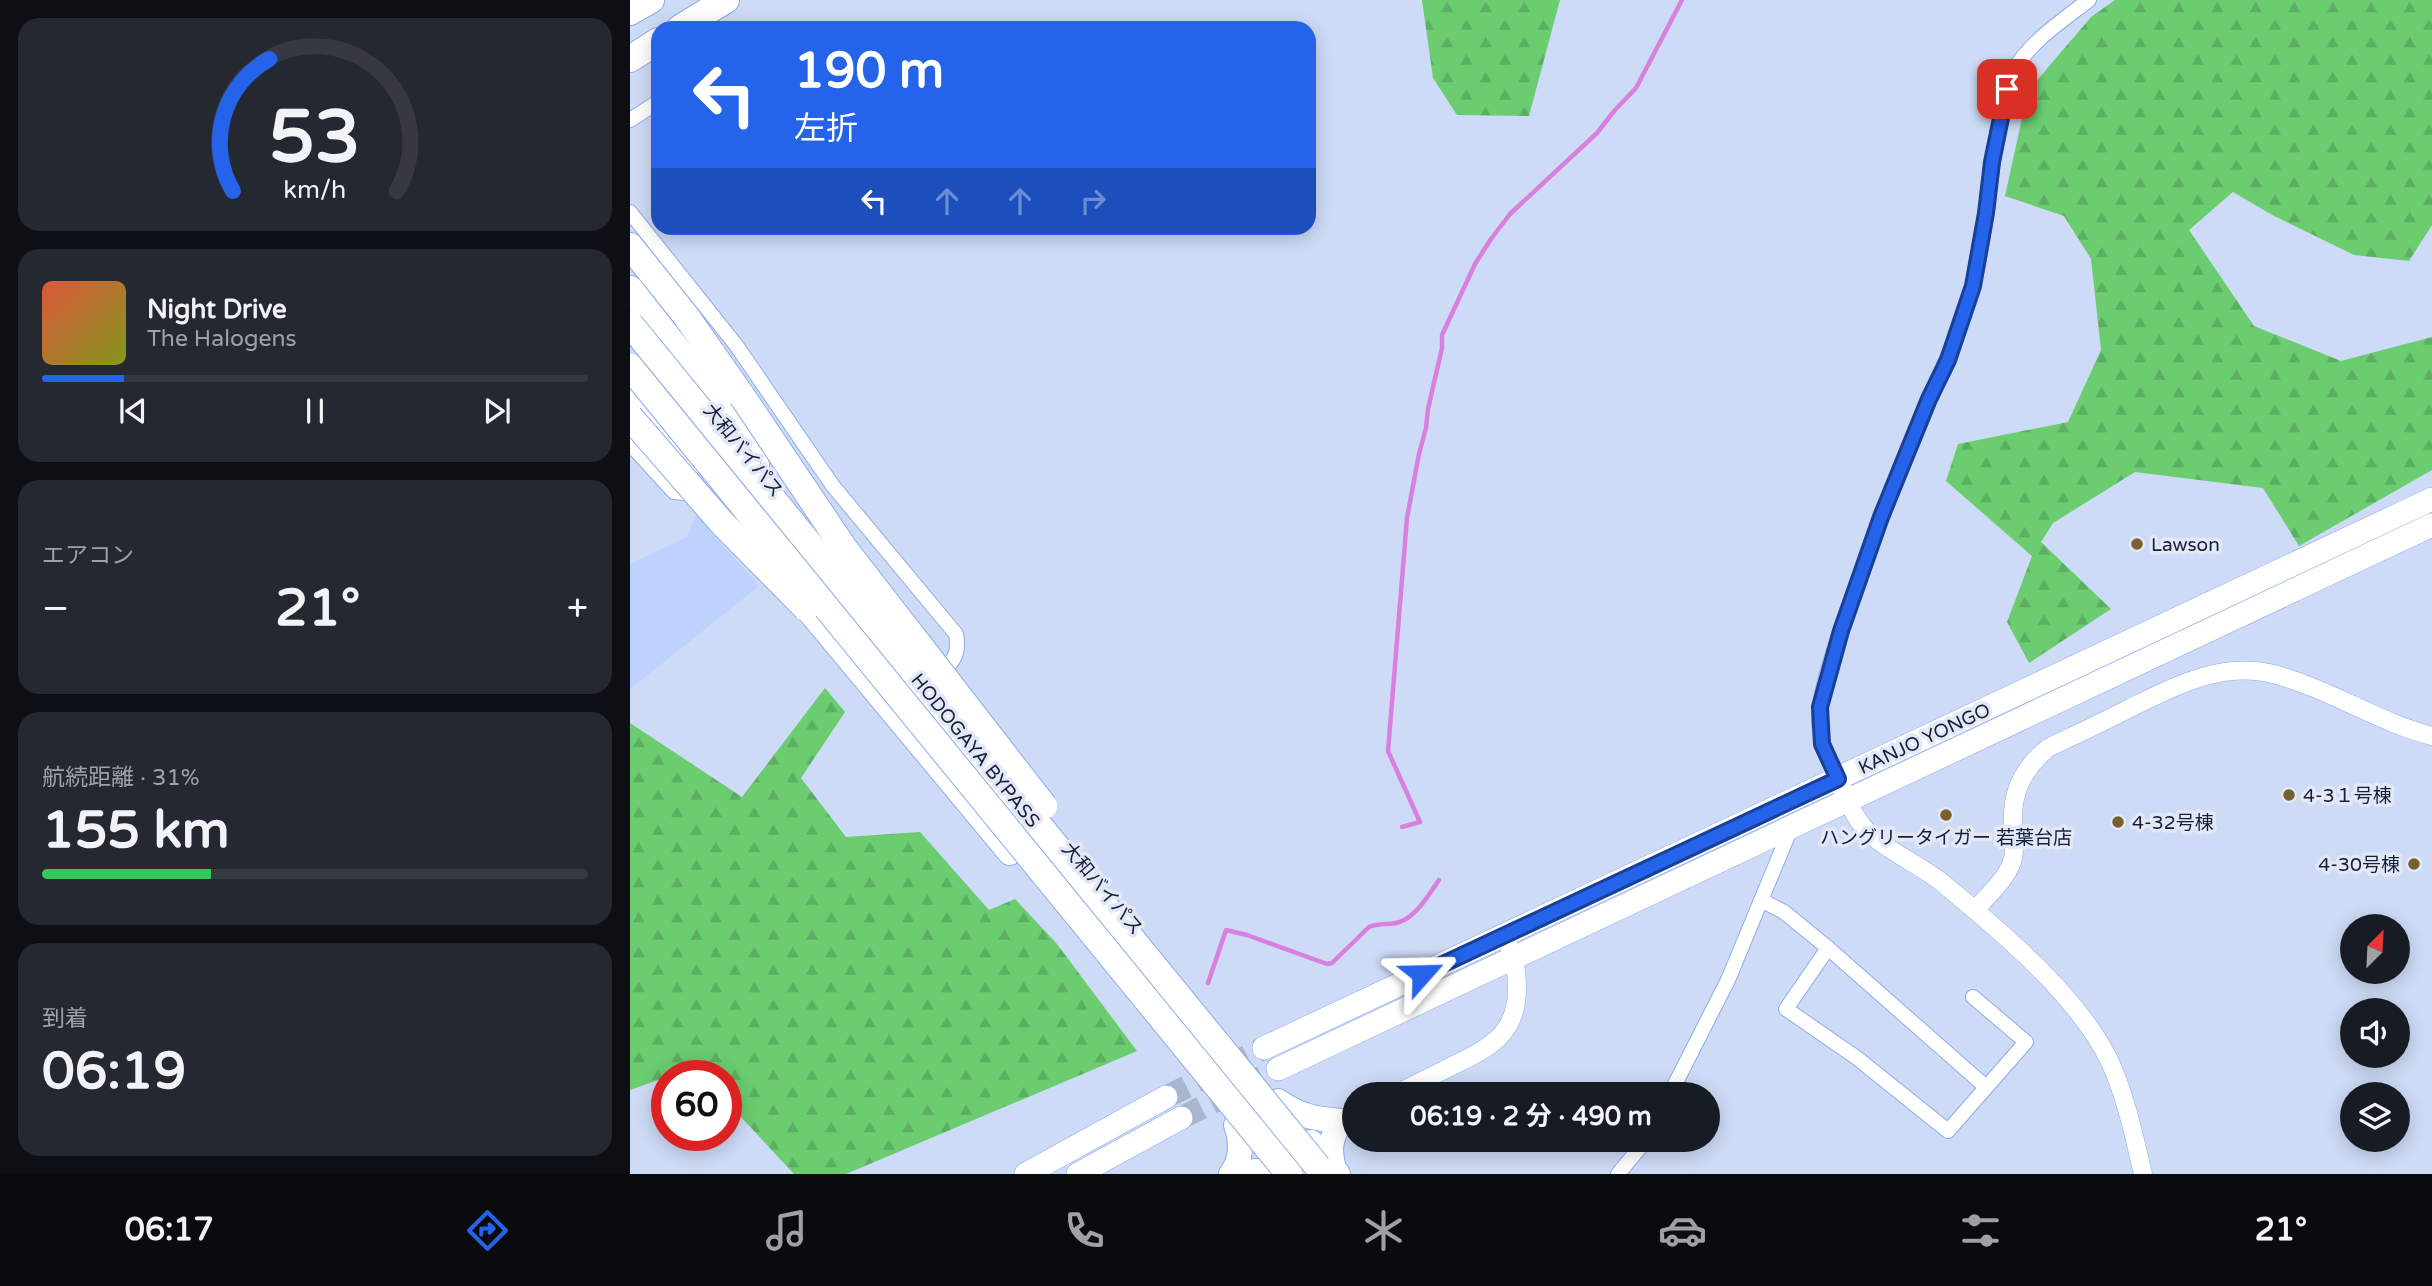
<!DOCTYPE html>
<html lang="ja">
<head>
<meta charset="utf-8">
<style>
  body { margin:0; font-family:"Varela Round","Noto Sans JP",sans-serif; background:#242831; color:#f1f3f6; height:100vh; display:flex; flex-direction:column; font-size:26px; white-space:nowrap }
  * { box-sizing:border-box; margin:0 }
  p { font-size:23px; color:#9ea1a6 }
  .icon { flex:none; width:38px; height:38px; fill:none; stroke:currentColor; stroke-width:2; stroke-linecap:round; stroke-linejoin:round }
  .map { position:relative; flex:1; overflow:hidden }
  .side { display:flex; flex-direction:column; gap:18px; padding:18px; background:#0d0f14; width:630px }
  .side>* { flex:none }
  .hud { position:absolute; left:21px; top:21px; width:665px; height:214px; border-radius:21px; box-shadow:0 4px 18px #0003; background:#2563eb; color:#fff; overflow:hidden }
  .needle { width:46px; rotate:24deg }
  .buttons { position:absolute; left:1710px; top:914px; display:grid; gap:14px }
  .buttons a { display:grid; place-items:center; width:70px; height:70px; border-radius:50%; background:#171b24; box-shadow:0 4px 18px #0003; font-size:35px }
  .speed { position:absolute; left:21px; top:1060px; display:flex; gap:14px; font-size:35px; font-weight:700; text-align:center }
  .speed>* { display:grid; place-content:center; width:91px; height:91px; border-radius:50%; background:#171b24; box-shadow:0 4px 18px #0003; line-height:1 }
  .speed .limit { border:10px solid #d22; background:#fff; color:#111 }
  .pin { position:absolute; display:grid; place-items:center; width:60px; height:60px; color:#fff; margin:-30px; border-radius:14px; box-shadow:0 4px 10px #0006 }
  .me { position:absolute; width:77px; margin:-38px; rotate:65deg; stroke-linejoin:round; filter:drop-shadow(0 0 5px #0008) }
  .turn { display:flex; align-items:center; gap:24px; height:147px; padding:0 28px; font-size:32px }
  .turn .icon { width:91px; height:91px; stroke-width:2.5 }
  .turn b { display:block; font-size:49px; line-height:60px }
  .lanes { display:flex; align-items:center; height:66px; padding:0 28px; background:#0003; justify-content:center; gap:35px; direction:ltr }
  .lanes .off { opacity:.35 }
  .big { font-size:52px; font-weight:700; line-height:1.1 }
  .side .tile { flex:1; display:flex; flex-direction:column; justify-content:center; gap:10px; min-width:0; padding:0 24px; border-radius:21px; background:#242831 }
  .side .dial { align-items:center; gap:0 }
  .dial svg { height:182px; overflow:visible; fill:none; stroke:#363941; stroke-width:7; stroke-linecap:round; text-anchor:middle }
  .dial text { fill:#f1f3f6; stroke:none }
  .song { display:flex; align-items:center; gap:21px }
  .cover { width:84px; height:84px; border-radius:10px; background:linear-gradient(135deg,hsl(10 70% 55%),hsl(70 70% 35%)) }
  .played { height:7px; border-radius:4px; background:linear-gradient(90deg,#2563eb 15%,#363941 15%) }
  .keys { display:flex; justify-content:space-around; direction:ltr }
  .heat { display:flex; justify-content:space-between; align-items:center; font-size:38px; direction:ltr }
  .charge { height:10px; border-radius:5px; background:linear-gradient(90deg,#34c759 31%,#363941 0) }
  .trip { position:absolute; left:712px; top:1082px; width:378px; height:70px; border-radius:35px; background:#171b24; box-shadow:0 4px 18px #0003; font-weight:700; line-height:70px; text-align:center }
  .menu { display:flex; height:112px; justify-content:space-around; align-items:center; background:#090b0e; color:#9ea1a6 }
  .menu .icon { width:49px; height:49px }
  .menu .active { color:#2563eb }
  .menu b { font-size:32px; color:#f1f3f6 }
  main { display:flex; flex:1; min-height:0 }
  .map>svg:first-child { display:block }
  .built { fill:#bdd2fd }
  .forest { fill:url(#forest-firs) }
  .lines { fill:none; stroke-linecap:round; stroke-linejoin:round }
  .stream { stroke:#d780dd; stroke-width:4.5 }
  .primary-tunnel { stroke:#a9b6d0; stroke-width:23; stroke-dasharray:23 11; stroke-linecap:butt }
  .minor-casing { stroke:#8daaea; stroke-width:16 }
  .tertiary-casing { stroke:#8daaea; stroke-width:19 }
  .primary-casing { stroke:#8daaea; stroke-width:24 }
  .trunk-casing { stroke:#8daaea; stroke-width:26 }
  .motorway-casing { stroke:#8daaea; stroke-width:28 }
  .minor { stroke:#fff; stroke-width:14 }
  .tertiary { stroke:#fff; stroke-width:18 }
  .primary { stroke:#fff; stroke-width:23 }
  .trunk { stroke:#fff; stroke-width:24 }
  .motorway { stroke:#fff; stroke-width:26 }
  .motorway-bridge-casing { stroke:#8daaea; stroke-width:28; stroke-linecap:butt }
  .motorway-bridge { stroke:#fff; stroke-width:26 }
  .route-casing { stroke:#184099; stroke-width:18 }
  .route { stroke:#2563eb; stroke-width:12 }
  .poi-dot { fill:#776130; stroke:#e2e8f6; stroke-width:2.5 }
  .labels { text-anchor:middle; stroke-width:7; stroke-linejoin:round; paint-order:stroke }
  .street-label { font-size:19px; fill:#152038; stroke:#e2e8f6 }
  .poi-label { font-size:19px; fill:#152038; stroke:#e2e8f6; text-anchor:start }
</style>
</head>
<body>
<main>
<section class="side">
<div class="tile dial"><svg viewBox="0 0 100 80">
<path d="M14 69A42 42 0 1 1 86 69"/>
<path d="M14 69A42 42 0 0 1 30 11" stroke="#2563eb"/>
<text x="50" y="56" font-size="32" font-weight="700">53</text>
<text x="50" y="72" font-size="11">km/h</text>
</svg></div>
<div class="tile">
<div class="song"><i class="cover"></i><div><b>Night Drive</b><p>The Halogens</p></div></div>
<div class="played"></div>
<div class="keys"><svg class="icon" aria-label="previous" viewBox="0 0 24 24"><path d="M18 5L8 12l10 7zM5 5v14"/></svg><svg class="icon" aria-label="pause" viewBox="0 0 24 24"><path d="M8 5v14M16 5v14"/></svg><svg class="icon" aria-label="next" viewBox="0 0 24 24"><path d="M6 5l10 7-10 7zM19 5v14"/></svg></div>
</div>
<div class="tile"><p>エアコン</p>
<div class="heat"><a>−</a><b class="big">21°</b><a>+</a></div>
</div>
<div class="tile"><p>航続距離 · 31%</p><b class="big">155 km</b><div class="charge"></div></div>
<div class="tile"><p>到着</p><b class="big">06:19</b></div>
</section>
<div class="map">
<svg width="1802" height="1174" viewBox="0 0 1802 1174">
  <defs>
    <pattern id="forest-firs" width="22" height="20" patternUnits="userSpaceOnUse" patternTransform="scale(1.75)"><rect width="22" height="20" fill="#6bcc70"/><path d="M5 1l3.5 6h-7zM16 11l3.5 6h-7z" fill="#5caf62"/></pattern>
  </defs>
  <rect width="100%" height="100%" fill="#cedbf6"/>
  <polygon class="built" points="66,515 129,586 0,689 0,564 57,537"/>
  <g class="forest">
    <polygon points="792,0 930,0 899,116 827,115 803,78"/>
    <polygon points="1485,0 1802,0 1802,225 1779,261 1724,255 1644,216 1603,192 1559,230 1624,326 1711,361 1802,337 1802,470 1669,546 1633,488 1505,472 1423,523 1411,542 1481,609 1399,663 1377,622 1402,556 1316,481 1328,444 1438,422 1471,350 1461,259 1434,216 1375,196 1398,91 1461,17"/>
    <polygon points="195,688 215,712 171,778 216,837 290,832 359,910 385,899 427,944 507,1051 216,1174 164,1174 96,1101 96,1076 74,1076 65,1067 0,1090 0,723 112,797"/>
  </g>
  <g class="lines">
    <g class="stream">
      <polyline points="772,827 790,822 758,751 777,518 789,454 796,428 798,409 812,348 812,335 845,264 861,239 880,214 967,133 985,110 1006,88 1052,0"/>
      <path d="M 578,983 L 596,930 L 617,935 L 697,964 L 702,963 L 739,927 C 750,922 763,926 772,921 C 789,913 799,894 809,880"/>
    </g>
    <g class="primary-tunnel">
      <polyline points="536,1097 634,1048"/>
      <polyline points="551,1118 648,1069"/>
    </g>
    <g class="minor-casing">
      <g id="minor">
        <polyline points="0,120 28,102"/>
        <path d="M 0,212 L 106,345 L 203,486 L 326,634 C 330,654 323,663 308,676"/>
        <polyline points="0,444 44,492 54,493 65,485"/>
        <path d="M 1208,779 C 1199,759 1189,741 1189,719 C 1189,690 1209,635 1219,607 C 1243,540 1268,474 1295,409 C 1312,368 1332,329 1343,286 C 1356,235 1359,181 1368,129 C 1372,111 1374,89 1382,73 C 1399,42 1432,21 1459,0"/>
        <polyline points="1131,900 1154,912 1198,948 1356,1087"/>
        <polyline points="1198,948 1156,1009 1227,1058 1318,1131 1396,1042 1343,997"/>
        <polyline points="1040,1094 1098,980 1161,828"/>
        <polyline points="988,1174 1017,1139"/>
      </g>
    </g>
    <g class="tertiary-casing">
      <g id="tertiary">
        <path d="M 1208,779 C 1216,797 1223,816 1236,830 C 1255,850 1287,863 1310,881 C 1366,927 1449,996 1480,1062 C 1496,1097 1504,1136 1513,1174"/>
        <path d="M 1345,910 C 1358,895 1375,881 1382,862 C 1387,846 1382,830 1383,813 C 1384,786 1397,765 1418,748 C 1445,735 1473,722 1500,708 C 1547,685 1594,660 1647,675 C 1701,690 1748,722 1802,736"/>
        <path d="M 766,1094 C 784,1085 802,1076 820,1067 C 856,1049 886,1037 887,991 C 887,976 886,961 880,948"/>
      </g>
    </g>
    <g class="primary-casing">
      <g id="primary">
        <polyline points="634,1048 1802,499"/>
        <polyline points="648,1069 1802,525"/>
        <polyline points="396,1174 536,1097"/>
        <polyline points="448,1174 551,1118"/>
      </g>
    </g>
    <g class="trunk-casing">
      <g id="trunk">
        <polyline points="0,393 58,466"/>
        <polyline points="164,593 380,853"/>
        <path d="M 648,1101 C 669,1116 686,1119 711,1121 C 700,1138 699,1150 704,1169"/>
        <polyline points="681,1142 708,1174"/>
        <path d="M 601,1174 C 612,1160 612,1141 606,1125"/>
        <polyline points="603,1174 627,1171 639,1174"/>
      </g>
    </g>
    <g class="motorway-casing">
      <g id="motorway">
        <polyline points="0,12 21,0"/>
        <polyline points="50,28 96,0"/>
        <polyline points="0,59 28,41"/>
        <polyline points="0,246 56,316 112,396"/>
        <polyline points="0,289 70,378 126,464"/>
      </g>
    </g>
    <use href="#minor" class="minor"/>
    <use href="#tertiary" class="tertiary"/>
    <use href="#primary" class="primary"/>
    <use href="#trunk" class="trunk"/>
    <use href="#motorway" class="motorway"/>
    <g class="motorway-bridge-casing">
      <g id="motorway-bridge">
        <polyline points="0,324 688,1167"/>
        <polyline points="0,367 659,1174"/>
        <polyline points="112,396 214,548 414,806"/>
        <polyline points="0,417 92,523 176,608"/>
      </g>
    </g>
    <use href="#motorway-bridge" class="motorway-bridge"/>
  </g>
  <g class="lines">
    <g class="route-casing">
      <polyline id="route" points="792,974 1208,779 1192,744 1190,707 1211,631 1251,517 1299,399 1318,360 1343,286 1356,213 1362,162 1377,89"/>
    </g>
    <use href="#route" class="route"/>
  </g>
  <g class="poi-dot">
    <circle cx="1507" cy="544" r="7"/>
    <circle cx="1659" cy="795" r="7"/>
    <circle cx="1316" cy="815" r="7"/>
    <circle cx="1488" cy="822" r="7"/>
    <circle cx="1784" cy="864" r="7"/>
  </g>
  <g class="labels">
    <g class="street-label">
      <text transform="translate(114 450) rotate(51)" y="7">大和バイパス</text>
      <text transform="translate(1294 738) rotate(-25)" y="7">KANJO YONGO</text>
      <text transform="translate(346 750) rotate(51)" y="7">HODOGAYA BYPASS</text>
      <text transform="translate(473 888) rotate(50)" y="7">大和バイパス</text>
    </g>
    <g class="poi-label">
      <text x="1521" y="551">Lawson</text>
      <text x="1673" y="802">4-3１号棟</text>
      <text x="1502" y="829">4-32号棟</text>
      <text x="1316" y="844" text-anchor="middle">ハングリータイガー 若葉台店</text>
      <text x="1770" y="871" text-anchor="end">4-30号棟</text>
    </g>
  </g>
</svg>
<div class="buttons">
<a><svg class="needle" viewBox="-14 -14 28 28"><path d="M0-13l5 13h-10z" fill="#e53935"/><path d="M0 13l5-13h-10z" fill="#9ea1a6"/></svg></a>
<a><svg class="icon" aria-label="sound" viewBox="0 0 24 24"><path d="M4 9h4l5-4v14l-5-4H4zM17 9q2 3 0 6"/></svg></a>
<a><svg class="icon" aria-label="layers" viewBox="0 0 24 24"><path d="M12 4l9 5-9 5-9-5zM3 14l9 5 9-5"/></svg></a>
</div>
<div class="speed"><div class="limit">60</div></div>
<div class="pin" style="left:1377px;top:89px;background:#d93025"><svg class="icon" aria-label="arrive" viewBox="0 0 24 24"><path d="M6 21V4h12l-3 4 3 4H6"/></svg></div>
<svg class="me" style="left:792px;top:974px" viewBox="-20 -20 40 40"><path d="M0-17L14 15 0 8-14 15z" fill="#2563eb" stroke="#fff" stroke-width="4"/></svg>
<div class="trip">06:19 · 2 分 · 490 m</div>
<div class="hud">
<div class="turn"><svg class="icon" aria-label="left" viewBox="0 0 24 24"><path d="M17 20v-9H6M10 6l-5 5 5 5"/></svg><div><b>190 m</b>左折</div></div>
<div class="lanes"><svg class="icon" aria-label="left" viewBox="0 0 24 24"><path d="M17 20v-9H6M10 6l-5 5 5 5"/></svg><svg class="icon off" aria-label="ahead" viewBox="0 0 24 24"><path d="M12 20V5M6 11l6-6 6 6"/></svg><svg class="icon off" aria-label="ahead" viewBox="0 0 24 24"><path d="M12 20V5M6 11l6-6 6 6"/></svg><svg class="icon off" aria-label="right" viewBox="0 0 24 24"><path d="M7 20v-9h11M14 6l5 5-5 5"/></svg></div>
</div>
</div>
</main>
<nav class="menu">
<b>06:17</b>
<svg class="icon active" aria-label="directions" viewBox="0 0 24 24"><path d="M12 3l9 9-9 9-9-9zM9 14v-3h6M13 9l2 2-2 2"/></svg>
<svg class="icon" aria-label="music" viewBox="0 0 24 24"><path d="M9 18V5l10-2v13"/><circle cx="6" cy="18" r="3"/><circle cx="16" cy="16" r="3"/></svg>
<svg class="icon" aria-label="phone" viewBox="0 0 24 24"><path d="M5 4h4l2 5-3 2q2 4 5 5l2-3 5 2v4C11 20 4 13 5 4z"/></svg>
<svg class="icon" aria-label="climate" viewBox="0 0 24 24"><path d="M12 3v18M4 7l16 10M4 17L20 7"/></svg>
<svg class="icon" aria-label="car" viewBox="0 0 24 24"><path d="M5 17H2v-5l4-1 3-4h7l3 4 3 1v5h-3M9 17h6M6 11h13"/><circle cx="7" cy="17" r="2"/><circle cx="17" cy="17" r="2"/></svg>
<svg class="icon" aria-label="filters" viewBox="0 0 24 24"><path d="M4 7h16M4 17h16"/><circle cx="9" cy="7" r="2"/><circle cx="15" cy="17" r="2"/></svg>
<b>21°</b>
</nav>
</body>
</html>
